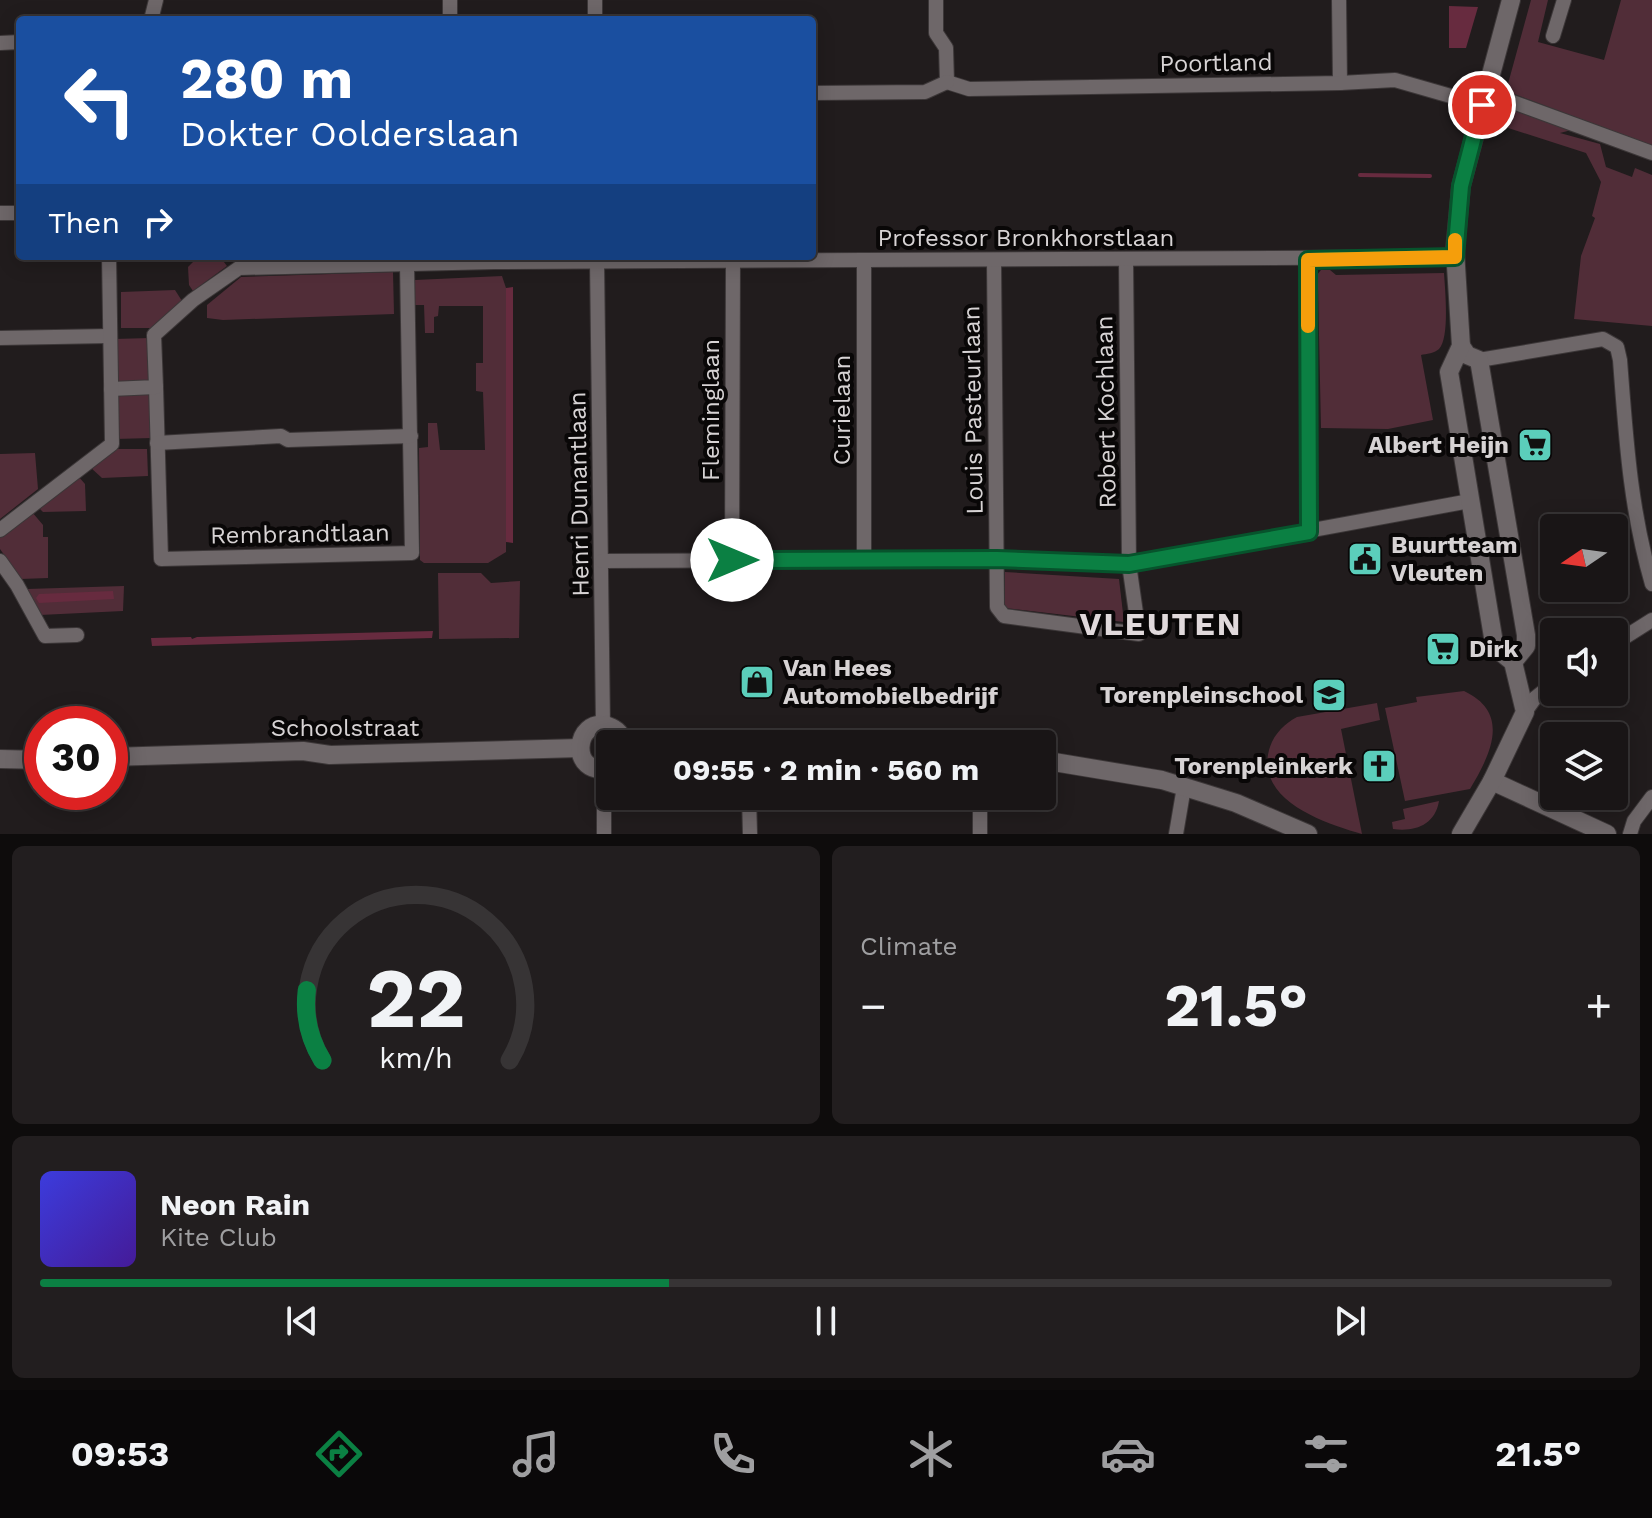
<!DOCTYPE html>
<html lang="en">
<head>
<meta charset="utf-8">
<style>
  body { margin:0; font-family:"Work Sans",sans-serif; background:#221e1f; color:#f1f3f6; height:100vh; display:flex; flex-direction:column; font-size:30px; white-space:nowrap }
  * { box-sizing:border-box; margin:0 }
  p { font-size:26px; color:#9f9fa1 }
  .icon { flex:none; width:44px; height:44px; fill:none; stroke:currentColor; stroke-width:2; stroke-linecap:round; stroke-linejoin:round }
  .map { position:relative; height:834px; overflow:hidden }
  .panel { display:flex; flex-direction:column; gap:12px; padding:12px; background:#0e0c0c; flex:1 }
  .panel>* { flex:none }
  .banner { position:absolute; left:16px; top:16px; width:800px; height:244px; border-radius:8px; box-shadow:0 4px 20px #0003,0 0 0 2px #373435; background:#1a4fa0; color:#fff; overflow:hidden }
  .needle { width:52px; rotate:257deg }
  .tools { position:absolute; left:1540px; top:514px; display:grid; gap:16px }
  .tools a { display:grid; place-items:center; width:88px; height:88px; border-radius:8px; background:#191516; box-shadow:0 4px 20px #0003,0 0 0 2px #373435; font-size:40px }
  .speed { position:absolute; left:24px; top:706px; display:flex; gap:16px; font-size:40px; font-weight:700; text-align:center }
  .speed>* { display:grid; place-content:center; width:104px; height:104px; border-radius:50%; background:#191516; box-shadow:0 4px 20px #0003,0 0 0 2px #373435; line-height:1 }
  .speed .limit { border:12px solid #d22; background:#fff; color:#111 }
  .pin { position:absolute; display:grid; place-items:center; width:68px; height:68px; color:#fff; margin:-34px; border:4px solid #fff; border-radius:50%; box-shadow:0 2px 8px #0007 }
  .me { position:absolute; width:88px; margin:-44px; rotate:90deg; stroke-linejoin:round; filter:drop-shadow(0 0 6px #0008) }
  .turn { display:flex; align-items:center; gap:28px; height:168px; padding:0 32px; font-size:36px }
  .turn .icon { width:104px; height:104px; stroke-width:2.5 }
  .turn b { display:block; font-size:56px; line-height:68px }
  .then { display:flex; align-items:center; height:76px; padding:0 32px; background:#0003; gap:16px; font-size:30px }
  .big { font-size:60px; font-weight:700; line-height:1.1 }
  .panel .tile { flex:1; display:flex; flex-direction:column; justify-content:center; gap:12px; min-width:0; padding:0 28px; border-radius:12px; background:#221e1f }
  .panel .dial { align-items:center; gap:0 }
  .dial svg { height:208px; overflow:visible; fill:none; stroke:#373435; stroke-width:7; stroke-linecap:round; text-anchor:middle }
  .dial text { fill:#f1f3f6; stroke:none }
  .song { display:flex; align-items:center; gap:24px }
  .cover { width:96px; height:96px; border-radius:12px; background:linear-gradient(135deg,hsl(240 70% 55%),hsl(260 70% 35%)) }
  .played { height:8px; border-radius:4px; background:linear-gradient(90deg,#0b8043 40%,#373435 40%) }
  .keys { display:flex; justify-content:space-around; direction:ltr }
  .heat { display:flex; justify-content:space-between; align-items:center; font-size:44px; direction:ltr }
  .panel .tiles { flex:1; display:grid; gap:12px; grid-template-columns:1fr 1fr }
  .tile:last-child { grid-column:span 2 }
  .trip { position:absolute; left:596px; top:730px; width:460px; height:80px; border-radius:8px; background:#191516; box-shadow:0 4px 20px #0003,0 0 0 2px #373435; font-weight:700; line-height:80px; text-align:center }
  .tab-bar { display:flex; height:128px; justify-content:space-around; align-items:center; background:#0a0809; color:#9f9fa1 }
  .tab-bar .icon { width:56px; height:56px }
  .tab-bar .active { color:#0b8043 }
  .tab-bar b { font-size:36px; color:#f1f3f6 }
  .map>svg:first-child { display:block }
  .green { fill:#512d38 }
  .water { fill:#672b3f }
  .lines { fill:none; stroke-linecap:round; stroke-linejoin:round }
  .stream { stroke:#672b3f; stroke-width:4 }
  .minor-casing { stroke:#3c3738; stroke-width:16 }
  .tertiary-casing { stroke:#3c3738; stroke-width:20 }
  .minor { stroke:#6e6769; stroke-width:14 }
  .tertiary { stroke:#6e6769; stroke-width:18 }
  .route-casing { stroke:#07532c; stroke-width:20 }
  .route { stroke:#0b8043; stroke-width:14 }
  .slow { stroke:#f59e0b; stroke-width:14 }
  .labels { text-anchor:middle; stroke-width:8; stroke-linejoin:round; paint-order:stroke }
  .street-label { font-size:24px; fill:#d7d3d4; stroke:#090707 }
  .poi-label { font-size:24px; font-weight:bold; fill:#d7d3d4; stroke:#090707; text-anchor:end }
  .district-label { font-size:32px; font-weight:bold; letter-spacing:2px; fill:#e0d9db; stroke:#090707 }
</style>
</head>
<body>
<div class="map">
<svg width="1652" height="834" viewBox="0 0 1652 834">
  <rect width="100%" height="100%" fill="#211c1d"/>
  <g class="green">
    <polygon points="1531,0 1548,0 1538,42 1604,60 1621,0 1652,0 1652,146 1506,91"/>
    <polygon points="1516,110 1575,129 1560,133 1600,144 1606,167 1632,177 1635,168 1652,175 1652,326 1574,319 1581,256 1595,218 1592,216 1601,182 1586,153 1505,127 1509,117"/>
    <polygon points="220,257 227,266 193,291 189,285 188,267 197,258"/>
    <path d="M 1321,270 L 1330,270 L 1336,275 L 1444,273 C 1445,289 1450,338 1439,349 C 1435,353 1426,354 1421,355 L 1433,420 L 1388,429 L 1321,428 L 1318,289 L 1314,286 L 1316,276 Z"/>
    <polygon points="393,272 394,314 223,320 207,318 207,305 241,277"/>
    <polygon points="502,276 506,288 506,552 488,563 424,563 420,560 419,448 428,447 428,423 437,423 440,450 485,450 483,392 476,391 476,363 483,363 483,306 439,306 438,316 434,317 434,333 425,333 424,305 414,305 415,280"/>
    <polygon points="175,290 182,301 152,328 121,328 121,292"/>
    <polygon points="150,338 152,385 115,386 114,339"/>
    <polygon points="151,391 152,438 115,439 114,392"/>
    <polygon points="117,449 147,449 148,476 102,478 90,467"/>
    <polygon points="35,453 38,489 0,519 0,454"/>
    <polygon points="78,476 85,484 86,511 43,512 39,508"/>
    <polygon points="32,512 43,525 43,537 48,537 48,578 21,579 0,549 0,537"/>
    <polygon points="1005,572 1119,579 1124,622 1005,608"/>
    <polygon points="438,573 481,573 491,583 520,581 519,638 439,639"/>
    <polygon points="124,586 123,611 40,615 27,589"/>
    <path d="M 1464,691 C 1511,713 1491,754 1470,789 L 1405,801 L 1385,708 L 1417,702 L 1416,697 Z"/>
    <path d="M 1377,703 L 1380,720 L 1341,729 L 1362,834 C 1325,823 1256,801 1269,750 C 1273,735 1284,724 1297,717 Z"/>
    <path d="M 1439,801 C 1435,825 1415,832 1393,829 L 1392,822 L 1405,819 L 1403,809 Z"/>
  </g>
  <g class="water">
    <polygon points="1449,6 1478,7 1466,48 1449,48"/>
    <polygon points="513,287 513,543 506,542 506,288"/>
    <polygon points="113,591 114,599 39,603 36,598 39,594"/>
    <polygon points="433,631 432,638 152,646 151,638 191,637 192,639 197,637"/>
  </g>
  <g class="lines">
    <polyline class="stream" points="1360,175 1430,176"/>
    <g class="minor-casing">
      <g id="minor">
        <polyline points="450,0 450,20"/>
        <polyline points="595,0 595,20"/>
        <polyline points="936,0 936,33 946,48 947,82"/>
        <polyline points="1339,0 1340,83"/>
        <polyline points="151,20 156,0"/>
        <polyline points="1553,36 1564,0"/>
        <polyline points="0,43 20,42"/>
        <polyline points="947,82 969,89 1340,83 1395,80 1482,105"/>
        <polyline points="812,93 925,92 947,82"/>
        <polyline points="1510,101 1652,153"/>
        <polyline points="0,213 20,213"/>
        <polyline points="1308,260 1309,532"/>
        <polyline points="864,261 864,559"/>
        <polyline points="994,261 997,607 1004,616 1139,634 1129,564 1126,260"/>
        <polyline points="597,262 603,725"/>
        <polyline points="0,338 109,336"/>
        <path d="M 1479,360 L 1603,339 L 1617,347 L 1620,360 C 1626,438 1630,508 1652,584"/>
        <polyline points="156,387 161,559 412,553 407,265"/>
        <polyline points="111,389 156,387 154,335 193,300 239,268 495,262 1455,257"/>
        <polyline points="157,443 281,436 288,440 411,436"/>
        <polyline points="0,530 112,444 109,256"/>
        <polyline points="732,560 733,261"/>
        <polyline points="0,561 17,585 45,636 77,635"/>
        <polyline points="602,561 997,559 1129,564 1470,501"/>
        <polyline points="1614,644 1652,620"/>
        <polyline points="1525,712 1535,698 1554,683"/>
        <polyline points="749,796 750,834"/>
        <polyline points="604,834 604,770"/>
        <polyline points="980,834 980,796"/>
        <polyline points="1176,834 1184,787"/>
        <polyline points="1630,834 1634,821 1652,797"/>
      </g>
    </g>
    <g class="tertiary-casing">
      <g id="tertiary">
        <polyline points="1461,346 1467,355 1479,360 1526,635 1526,646 1513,662"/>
        <polyline points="830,744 858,744"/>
        <polyline points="110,757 303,751 330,755 580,748"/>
        <polyline points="0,759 42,760"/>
        <polyline points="1042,760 1162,780 1236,803 1308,834"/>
        <path d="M 610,768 C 568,778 574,716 608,726 C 617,729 622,735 624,744"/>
        <polyline points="1492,781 1607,834"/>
        <polyline points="1461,834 1492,781 1525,712 1513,662 1497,649 1494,643 1449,372 1461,346 1455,250 1461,186 1511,0"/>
      </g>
    </g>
    <use href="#minor" class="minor"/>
    <use href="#tertiary" class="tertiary"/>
  </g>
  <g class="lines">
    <g class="route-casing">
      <polyline id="route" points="732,560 997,559 1129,564 1309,532 1308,260 1455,257 1461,186 1482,105"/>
    </g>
    <use href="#route" class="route"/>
    <polyline class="slow" points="1308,326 1308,260 1455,257 1455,240"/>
  </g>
  <defs>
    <g id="supermarket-square" transform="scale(1.8)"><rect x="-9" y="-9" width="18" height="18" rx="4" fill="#5bcebb" stroke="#090707"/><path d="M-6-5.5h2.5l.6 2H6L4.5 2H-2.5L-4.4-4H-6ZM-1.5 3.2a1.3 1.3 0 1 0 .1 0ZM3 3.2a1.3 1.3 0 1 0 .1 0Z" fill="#111"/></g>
    <g id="civic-square" transform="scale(1.8)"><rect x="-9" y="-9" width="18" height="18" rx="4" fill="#5bcebb" stroke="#090707"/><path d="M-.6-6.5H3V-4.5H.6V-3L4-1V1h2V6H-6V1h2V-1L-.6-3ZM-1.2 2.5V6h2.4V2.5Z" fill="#111"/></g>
    <g id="shop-square" transform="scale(1.8)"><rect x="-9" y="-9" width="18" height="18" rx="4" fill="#5bcebb" stroke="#090707"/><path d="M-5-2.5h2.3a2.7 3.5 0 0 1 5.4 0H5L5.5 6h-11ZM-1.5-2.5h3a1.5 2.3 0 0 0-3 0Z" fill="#111"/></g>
    <g id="school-square" transform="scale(1.8)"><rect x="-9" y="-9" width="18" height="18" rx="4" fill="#5bcebb" stroke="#090707"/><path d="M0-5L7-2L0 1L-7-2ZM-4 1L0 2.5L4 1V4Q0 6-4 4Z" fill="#111"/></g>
    <g id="church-square" transform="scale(1.8)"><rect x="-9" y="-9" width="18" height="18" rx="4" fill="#5bcebb" stroke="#090707"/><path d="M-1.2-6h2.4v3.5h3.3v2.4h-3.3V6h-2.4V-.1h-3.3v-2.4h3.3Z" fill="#111"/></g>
  </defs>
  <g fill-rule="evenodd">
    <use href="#supermarket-square" x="1535" y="445"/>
    <use href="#civic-square" x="1365" y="559"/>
    <use href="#supermarket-square" x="1443" y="649"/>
    <use href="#shop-square" x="757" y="682"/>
    <use href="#school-square" x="1329" y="695"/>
    <use href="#church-square" x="1379" y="766"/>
  </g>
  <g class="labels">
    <g class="street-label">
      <text transform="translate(1216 63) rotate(-1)" y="8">Poortland</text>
      <text x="1026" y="246">Professor Bronkhorstlaan</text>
      <text transform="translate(711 410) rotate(-90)" y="8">Fleminglaan</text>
      <text transform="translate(842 410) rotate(-90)" y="8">Curielaan</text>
      <text transform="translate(973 410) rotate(-91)" y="8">Louis Pasteurlaan</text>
      <text transform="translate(1106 412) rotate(-91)" y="8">Robert Kochlaan</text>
      <text transform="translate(579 494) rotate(-91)" y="8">Henri Dunantlaan</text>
      <text transform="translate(300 534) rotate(-1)" y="8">Rembrandtlaan</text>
      <text x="345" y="736">Schoolstraat</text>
    </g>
    <g class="poi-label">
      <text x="1509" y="453">Albert Heijn</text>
      <text x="1391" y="553" text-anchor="start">Buurtteam<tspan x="1391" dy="28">Vleuten</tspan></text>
      <text x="1469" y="657" text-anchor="start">Dirk</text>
      <text x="783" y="676" text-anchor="start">Van Hees<tspan x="783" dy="28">Automobielbedrijf</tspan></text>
      <text x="1303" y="703">Torenpleinschool</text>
      <text x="1353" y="774">Torenpleinkerk</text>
    </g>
    <g class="district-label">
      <text x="1161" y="635">VLEUTEN</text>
    </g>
  </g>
</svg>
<div class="tools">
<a><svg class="needle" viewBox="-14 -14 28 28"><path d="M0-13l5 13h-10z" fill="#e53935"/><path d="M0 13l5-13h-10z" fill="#9f9fa1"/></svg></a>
<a><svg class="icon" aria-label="sound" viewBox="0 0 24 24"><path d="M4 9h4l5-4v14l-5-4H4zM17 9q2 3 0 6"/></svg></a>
<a><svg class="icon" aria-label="layers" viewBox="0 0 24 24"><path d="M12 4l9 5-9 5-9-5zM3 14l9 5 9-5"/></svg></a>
</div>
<div class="speed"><div class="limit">30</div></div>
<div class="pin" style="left:1482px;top:105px;background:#d93025"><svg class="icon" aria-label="arrive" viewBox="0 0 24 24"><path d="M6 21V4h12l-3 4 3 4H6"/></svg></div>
<svg class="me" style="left:732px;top:560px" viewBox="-20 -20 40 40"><circle r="19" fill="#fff"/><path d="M0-13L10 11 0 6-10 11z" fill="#0b8043"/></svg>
<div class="trip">09:55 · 2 min · 560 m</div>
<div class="banner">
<div class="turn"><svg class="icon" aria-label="left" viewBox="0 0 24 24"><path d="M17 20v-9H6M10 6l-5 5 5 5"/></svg><div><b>280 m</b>Dokter Oolderslaan</div></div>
<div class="then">Then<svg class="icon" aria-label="right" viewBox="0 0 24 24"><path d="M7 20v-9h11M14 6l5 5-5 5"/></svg></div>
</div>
</div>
<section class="panel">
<div class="tiles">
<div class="tile dial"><svg viewBox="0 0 100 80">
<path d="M14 69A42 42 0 1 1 86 69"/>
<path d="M14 69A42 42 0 0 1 8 42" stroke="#0b8043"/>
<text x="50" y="56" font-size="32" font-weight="700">22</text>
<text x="50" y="72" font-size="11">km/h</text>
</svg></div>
<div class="tile"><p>Climate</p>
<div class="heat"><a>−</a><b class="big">21.5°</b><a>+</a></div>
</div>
<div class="tile">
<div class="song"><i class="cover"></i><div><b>Neon Rain</b><p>Kite Club</p></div></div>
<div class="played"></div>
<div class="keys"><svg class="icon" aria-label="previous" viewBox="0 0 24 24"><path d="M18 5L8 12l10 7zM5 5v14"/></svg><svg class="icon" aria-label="pause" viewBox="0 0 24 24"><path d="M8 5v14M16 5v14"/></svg><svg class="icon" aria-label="next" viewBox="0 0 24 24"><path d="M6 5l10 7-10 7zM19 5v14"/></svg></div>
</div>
</div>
</section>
<nav class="tab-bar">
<b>09:53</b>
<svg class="icon active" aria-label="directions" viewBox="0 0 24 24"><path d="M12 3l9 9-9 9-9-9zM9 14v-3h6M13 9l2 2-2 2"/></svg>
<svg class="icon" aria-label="music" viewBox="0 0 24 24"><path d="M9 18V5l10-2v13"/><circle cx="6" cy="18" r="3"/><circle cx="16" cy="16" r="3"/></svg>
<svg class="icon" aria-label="phone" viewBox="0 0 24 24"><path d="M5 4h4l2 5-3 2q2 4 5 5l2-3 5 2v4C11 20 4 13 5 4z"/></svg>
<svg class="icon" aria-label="climate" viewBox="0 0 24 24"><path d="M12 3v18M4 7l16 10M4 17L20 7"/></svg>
<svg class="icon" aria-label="car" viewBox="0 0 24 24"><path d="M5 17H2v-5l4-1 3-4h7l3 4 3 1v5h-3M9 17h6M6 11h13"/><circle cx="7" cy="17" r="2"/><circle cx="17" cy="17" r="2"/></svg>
<svg class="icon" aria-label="filters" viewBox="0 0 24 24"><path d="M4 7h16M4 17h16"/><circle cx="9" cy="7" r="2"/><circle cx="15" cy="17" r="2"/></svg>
<b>21.5°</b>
</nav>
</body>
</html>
